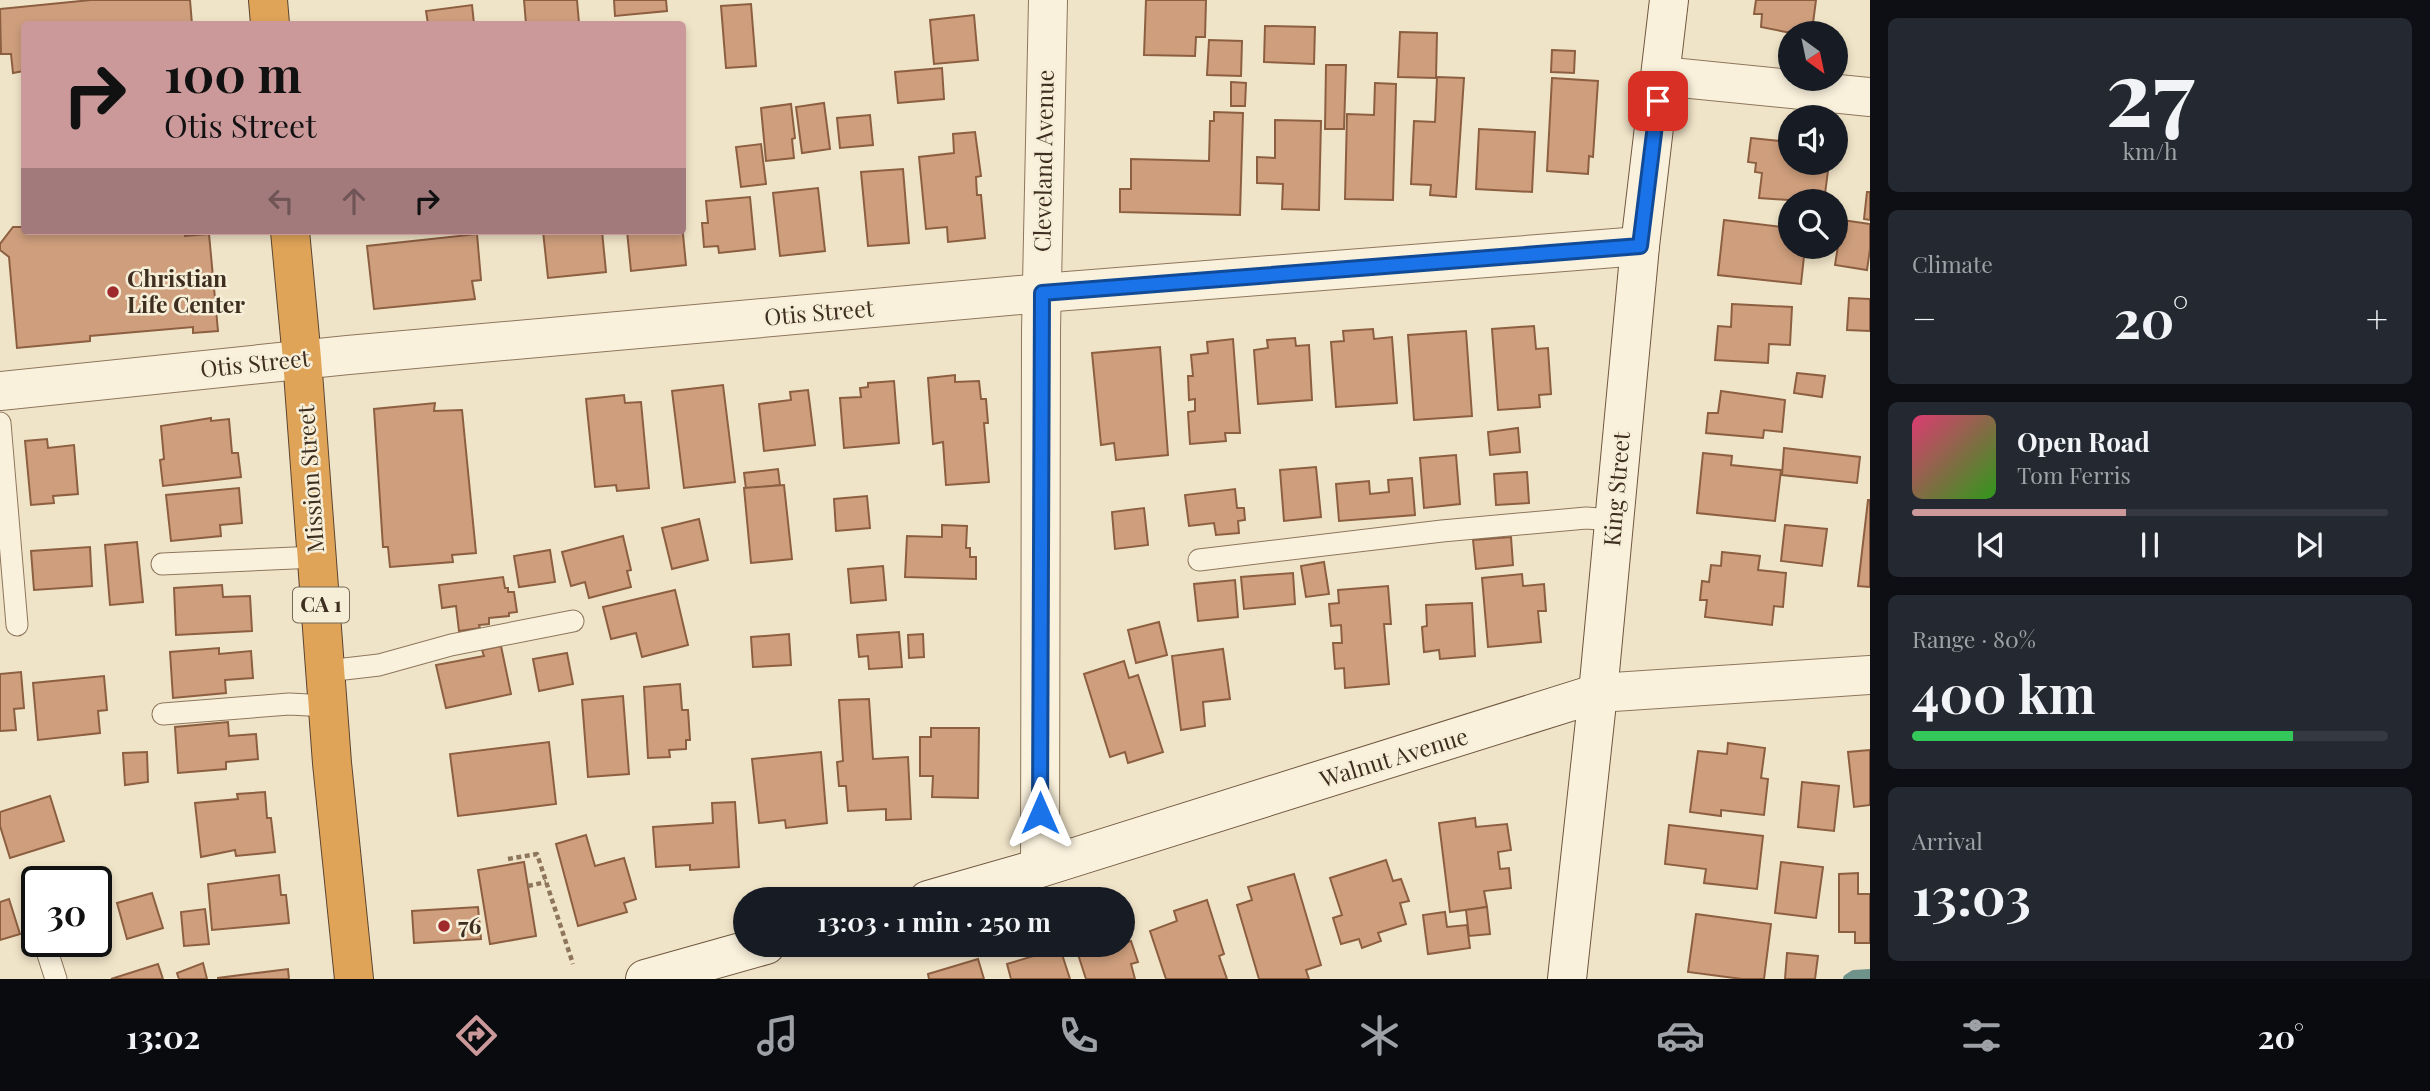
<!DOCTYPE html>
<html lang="en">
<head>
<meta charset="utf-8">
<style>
  body { margin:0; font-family:"Playfair Display",serif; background:#242831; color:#f1f3f6; height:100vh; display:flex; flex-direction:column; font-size:26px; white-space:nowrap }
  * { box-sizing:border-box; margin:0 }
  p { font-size:23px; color:#9ea1a6 }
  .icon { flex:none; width:38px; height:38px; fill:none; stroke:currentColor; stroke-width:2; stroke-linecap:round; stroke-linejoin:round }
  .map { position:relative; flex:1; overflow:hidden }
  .drawer { display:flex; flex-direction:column; gap:18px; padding:18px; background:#0d0f14; width:560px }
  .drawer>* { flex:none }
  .hud { position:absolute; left:21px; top:21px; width:665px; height:214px; border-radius:7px; box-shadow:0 4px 10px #0003; background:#cc999b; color:#111; overflow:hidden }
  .needle { width:46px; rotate:147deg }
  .tools { position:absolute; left:1778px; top:21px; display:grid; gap:14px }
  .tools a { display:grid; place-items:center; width:70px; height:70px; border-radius:50%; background:#171b24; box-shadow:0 4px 10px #0003; font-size:35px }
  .speed { position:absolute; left:21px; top:866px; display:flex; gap:14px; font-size:35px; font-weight:700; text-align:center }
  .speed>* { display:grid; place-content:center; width:91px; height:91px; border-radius:50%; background:#171b24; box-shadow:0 4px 10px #0003; line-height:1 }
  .speed .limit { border:4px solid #111; border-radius:10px; background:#fff; color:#111 }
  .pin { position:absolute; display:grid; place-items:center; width:60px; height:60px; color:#fff; margin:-30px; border-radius:14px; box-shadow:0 4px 10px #0006 }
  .me { position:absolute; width:77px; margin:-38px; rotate:0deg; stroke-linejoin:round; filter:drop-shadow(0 0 5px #0008) }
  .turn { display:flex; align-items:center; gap:24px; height:147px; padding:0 28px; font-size:32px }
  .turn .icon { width:91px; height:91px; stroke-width:2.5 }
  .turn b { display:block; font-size:49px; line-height:60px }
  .lanes { display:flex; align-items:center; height:66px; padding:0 28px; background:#0003; justify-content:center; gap:35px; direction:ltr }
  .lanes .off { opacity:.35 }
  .big { font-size:52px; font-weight:700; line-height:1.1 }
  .drawer .widget { flex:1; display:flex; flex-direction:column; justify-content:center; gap:10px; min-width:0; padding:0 24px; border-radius:10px; background:#242831 }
  .drawer .dial { align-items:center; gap:0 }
  .dial b { font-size:91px; line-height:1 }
  .song { display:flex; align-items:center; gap:21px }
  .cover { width:84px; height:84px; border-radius:10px; background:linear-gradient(135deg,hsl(340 70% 55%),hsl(110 70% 35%)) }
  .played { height:7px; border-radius:4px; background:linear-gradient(90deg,#cc999b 45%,#363941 45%) }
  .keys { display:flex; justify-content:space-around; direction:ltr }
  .heat { display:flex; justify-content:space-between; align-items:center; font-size:38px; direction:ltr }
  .charge { height:10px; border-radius:5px; background:linear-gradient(90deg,#34c759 80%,#363941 0) }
  .trip { position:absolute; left:733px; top:887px; width:402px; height:70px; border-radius:35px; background:#171b24; box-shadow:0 4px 10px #0003; font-weight:700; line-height:70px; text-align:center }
  .tabs { display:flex; height:112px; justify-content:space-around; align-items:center; background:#090b0e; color:#9ea1a6 }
  .tabs .icon { width:49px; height:49px }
  .tabs .on { color:#cc999b }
  .tabs b { font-size:32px; color:#f1f3f6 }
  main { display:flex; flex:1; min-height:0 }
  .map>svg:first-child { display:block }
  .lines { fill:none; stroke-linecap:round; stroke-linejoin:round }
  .stream { stroke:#6f938a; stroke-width:10 }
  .building { fill:#cf9f7d; stroke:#8d5f41; stroke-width:2 }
  .lane-casing { stroke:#8d765c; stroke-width:23 }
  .street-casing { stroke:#8d765c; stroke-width:40 }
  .secondary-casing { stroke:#6f573f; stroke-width:40 }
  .highway-casing { stroke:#5b4430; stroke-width:40 }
  .path { stroke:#8d765c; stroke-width:4.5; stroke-dasharray:5 3.5; stroke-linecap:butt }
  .lane { stroke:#faf1dc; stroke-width:21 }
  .street { stroke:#faf1dc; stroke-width:38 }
  .secondary { stroke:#faf1dc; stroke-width:38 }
  .highway { stroke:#e0a458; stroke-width:38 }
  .route-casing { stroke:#114b97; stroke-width:18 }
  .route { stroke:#1a73e8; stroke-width:12 }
  .poi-dot { fill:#9e2a2b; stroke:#f7eed8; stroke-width:2.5 }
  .labels { text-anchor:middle; stroke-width:5; stroke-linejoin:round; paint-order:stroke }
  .shield { fill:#f7eed8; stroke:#756857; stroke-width:2 }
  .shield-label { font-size:21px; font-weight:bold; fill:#3d2e20 }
  .street-label { font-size:23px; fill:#3d2e20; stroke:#f7eed8 }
  .poi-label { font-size:23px; font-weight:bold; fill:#3d2e20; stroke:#f7eed8; text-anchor:start }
</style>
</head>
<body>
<main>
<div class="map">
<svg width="1870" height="979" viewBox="0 0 1870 979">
  <rect width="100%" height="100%" fill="#f0e4c8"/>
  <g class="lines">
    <polyline class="stream" points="1848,979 1854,975 1870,974"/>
  </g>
  <g class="building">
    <polygon points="91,0 190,0 192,24 24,24 24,71 13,73 11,54 1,54 0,9"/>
    <polygon points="524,0 577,0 579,23 526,24"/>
    <polygon points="614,0 666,0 667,11 615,16"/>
    <polygon points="1146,0 1206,0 1205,37 1196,37 1195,56 1144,55"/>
    <polygon points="1756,0 1816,0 1812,31 1794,28 1793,33 1791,33 1761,27 1762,14 1754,14"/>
    <polygon points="751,4 756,66 726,68 721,6"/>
    <polygon points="472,5 474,24 428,24 426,11"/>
    <polygon points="974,15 978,60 934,64 930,20"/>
    <polygon points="1265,26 1315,27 1314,64 1264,62"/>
    <polygon points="1400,32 1437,33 1436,78 1398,77"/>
    <polygon points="1209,40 1242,41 1241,76 1207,75"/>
    <polygon points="1552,50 1575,51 1574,73 1551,72"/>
    <polygon points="1326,65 1346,65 1344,129 1325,129"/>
    <polygon points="942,68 944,99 898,103 895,72"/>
    <polygon points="1437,77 1464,78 1456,197 1430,195 1431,185 1411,184 1414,121 1435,122"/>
    <polygon points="1552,78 1598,81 1593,157 1589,156 1588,174 1547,171"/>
    <polygon points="1231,82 1246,83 1245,106 1231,106"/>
    <polygon points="1375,83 1396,84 1393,200 1345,199 1347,114 1374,115"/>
    <polygon points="824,103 830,149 802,153 796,107"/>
    <polygon points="791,104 795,138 792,139 794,158 766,161 761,108"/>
    <polygon points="1214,112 1243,113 1240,215 1120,212 1120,189 1131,189 1131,159 1209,161 1210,121 1214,121"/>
    <polygon points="870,115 873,145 840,148 837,118"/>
    <polygon points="1275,120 1321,121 1319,210 1282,209 1283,184 1257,183 1257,157 1275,158"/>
    <polygon points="1479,129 1535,132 1532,192 1476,189"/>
    <polygon points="975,132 981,176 976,177 977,195 981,195 985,238 948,242 947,227 926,229 919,157 954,153 953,134"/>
    <polygon points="1751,138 1790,142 1790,163 1829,163 1825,194 1803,192 1802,201 1759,198 1762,173 1755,172 1756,163 1748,162"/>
    <polygon points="761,144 766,184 741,187 736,147"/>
    <polygon points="903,169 909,243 868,246 861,172"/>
    <polygon points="818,188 825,251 780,256 773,193"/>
    <polygon points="1867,192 1870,192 1870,220 1864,219"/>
    <polygon points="750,197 755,249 719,253 718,246 704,247 702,223 708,223 706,201"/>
    <polygon points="1724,220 1790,228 1790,247 1805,247 1801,284 1718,275"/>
    <polygon points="1842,220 1870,224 1870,249 1867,270 1835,265"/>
    <polygon points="682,224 686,265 631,271 627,231 682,231"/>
    <polygon points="13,227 24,227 24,231 185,231 185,236 209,234 218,331 193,333 193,327 90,336 90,341 17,348 9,257 0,250 0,244"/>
    <polygon points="543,231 602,231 606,272 548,278"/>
    <polygon points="477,234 481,280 472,281 475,299 374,309 367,246"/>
    <polygon points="1849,298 1870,299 1870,331 1847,330"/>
    <polygon points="1732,304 1792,307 1790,345 1769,344 1768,363 1715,360 1718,326 1731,327"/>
    <polygon points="1534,326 1536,349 1548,348 1551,394 1539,395 1540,407 1498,410 1492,329"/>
    <polygon points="1373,329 1374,339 1392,337 1397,403 1336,407 1331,342 1344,341 1343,331"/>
    <polygon points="1466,331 1472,416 1414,420 1408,335"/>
    <polygon points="1295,338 1296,346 1309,345 1312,400 1258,404 1254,350 1268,348 1267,340"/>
    <polygon points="1233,339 1240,433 1225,433 1226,441 1190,444 1188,412 1195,411 1195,399 1189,400 1188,376 1193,376 1191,355 1208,353 1207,342"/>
    <polygon points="1160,347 1168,455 1116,460 1114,443 1101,445 1092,353"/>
    <polygon points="1797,373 1825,376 1822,397 1794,393"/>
    <polygon points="955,375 955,382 979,381 981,399 986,399 988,423 984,423 989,482 946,485 943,442 933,444 928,378"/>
    <polygon points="894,381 899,443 844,448 840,398 861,397 860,388 868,387 868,383"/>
    <polygon points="723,385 735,482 684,488 672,391"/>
    <polygon points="808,390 815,445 764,451 759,404 791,400 790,392"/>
    <polygon points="1721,391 1785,400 1782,432 1764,430 1763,438 1706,433 1708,413 1718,413"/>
    <polygon points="624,395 625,403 641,402 649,488 617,491 616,485 595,487 586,399"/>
    <polygon points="435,403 434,411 462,410 476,553 452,555 453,562 390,567 388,547 383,547 374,409"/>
    <polygon points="211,418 211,421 229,419 232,453 238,453 241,477 163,486 160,460 164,459 161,426"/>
    <polygon points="1518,428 1520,452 1490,455 1488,432"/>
    <polygon points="47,439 48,448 74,445 78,494 53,496 54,503 31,505 25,441"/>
    <polygon points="1784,448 1860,457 1857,483 1782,475"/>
    <polygon points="1703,453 1732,456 1731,465 1781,470 1775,521 1697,513"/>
    <polygon points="1456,455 1460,504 1424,508 1420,458"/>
    <polygon points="1316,467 1321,517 1284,521 1280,470"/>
    <polygon points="778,469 780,485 746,489 744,473"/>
    <polygon points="1527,472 1529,503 1496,505 1494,474"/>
    <polygon points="1412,478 1415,515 1339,521 1336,484 1369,481 1370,494 1389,492 1388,480"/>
    <polygon points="784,485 792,559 751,563 744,488"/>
    <polygon points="239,488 242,523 220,525 221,536 171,541 166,495"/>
    <polygon points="1235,489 1237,508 1244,508 1245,520 1238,521 1239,533 1216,535 1214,523 1189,526 1185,495"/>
    <polygon points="867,496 870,528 836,531 834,499"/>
    <polygon points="1868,500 1870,500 1870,587 1858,586"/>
    <polygon points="1144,508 1148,545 1115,549 1112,512"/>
    <polygon points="699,519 708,560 672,569 662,528"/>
    <polygon points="942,525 967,526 966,548 970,548 970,557 976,557 976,579 905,577 907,536 942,537"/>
    <polygon points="1785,525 1827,529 1822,566 1781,561"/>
    <polygon points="623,536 631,570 627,571 631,587 589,598 585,582 571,586 562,552"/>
    <polygon points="1511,537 1513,565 1476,569 1473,540"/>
    <polygon points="137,542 143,602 110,605 105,545"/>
    <polygon points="90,547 92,586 34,590 31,551"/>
    <polygon points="550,550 555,582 519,587 514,556"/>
    <polygon points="1722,552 1760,556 1758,570 1786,573 1783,607 1774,606 1772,625 1705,617 1707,600 1700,600 1702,581 1709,582 1711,565 1721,566"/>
    <polygon points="1324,562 1329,594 1306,597 1301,566"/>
    <polygon points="883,566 886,600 851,603 848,569"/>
    <polygon points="1293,573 1295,604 1244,609 1241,577"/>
    <polygon points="1522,574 1523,586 1544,584 1546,611 1538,611 1541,642 1488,647 1482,578"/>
    <polygon points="503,577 505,588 508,588 508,592 514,592 517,612 509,613 509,616 489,618 489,624 479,625 480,628 459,631 456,606 442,608 439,585"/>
    <polygon points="1235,580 1238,617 1198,621 1194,584"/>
    <polygon points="222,585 223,597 250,596 252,631 176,635 174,588"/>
    <polygon points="1388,586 1391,624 1384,624 1389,684 1345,688 1344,668 1335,669 1333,643 1342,643 1341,625 1331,626 1329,604 1339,603 1338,590"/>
    <polygon points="675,590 688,645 642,657 636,633 611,639 603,607"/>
    <polygon points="1472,603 1475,656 1440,659 1439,650 1424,652 1422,627 1427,626 1426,605"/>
    <polygon points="1159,622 1167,655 1136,663 1128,630"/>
    <polygon points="899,632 902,667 869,669 868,656 859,657 857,635"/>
    <polygon points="789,634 791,665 753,667 751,637"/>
    <polygon points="923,634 924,657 909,658 908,635"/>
    <polygon points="501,646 511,694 446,708 436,665 484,656 482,650"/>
    <polygon points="219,648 219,654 251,651 253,678 225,680 226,693 173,698 170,652"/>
    <polygon points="1223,649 1230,699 1203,702 1205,726 1181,730 1172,656"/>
    <polygon points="567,653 573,684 539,691 533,659"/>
    <polygon points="1124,661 1129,678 1138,675 1163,752 1128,763 1125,752 1110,757 1084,674"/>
    <polygon points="21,672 24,708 14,709 16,730 0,731 0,674"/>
    <polygon points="104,676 107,710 98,711 100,733 38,740 33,683"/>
    <polygon points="680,684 682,710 688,710 690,740 686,740 686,749 669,750 670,757 648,758 644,687"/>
    <polygon points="623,696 629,774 588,777 582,700"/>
    <polygon points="869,699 873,759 908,757 911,819 886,820 886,809 848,811 846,786 839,786 837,762 843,761 839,700"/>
    <polygon points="228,722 229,736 256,734 258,759 226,762 226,769 178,773 175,727"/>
    <polygon points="931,728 979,728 978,798 932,797 933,776 920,776 920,737 931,737"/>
    <polygon points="549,742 556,804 458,816 450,754"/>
    <polygon points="1728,743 1765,748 1761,778 1768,779 1764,815 1721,810 1721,816 1690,812 1698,751 1727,754"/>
    <polygon points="1870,750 1870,805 1854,807 1848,752"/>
    <polygon points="147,752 148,782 125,785 123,753"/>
    <polygon points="821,752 827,823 786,828 785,820 759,823 752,759"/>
    <polygon points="1802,782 1839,786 1834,831 1798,827"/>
    <polygon points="265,792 267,818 271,818 275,852 236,856 235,850 201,857 195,803 238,799 237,794"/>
    <polygon points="50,796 64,841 10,858 0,826 0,812"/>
    <polygon points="735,802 739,867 690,870 690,865 656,867 653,827 713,823 712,803"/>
    <polygon points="1475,818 1476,827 1507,824 1511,850 1498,852 1500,869 1509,868 1511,888 1484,891 1487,907 1450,912 1439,823"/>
    <polygon points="1669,825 1763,836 1757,889 1704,883 1706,869 1665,864"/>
    <polygon points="586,835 595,866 624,858 636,899 624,903 627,912 578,926 556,844"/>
    <polygon points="1386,860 1393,881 1401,879 1409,901 1400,903 1406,924 1378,933 1381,941 1362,948 1359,939 1341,944 1333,918 1342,915 1330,878"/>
    <polygon points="524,862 536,936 490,944 478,870"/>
    <polygon points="1781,862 1823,867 1816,918 1775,913"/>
    <polygon points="1858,873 1858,894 1870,894 1870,943 1855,943 1855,932 1839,932 1839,874"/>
    <polygon points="1294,874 1321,965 1306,970 1309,979 1259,979 1237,905 1252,900 1248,887"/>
    <polygon points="279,875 281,895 286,895 289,923 212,930 208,884"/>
    <polygon points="152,893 163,928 127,939 117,903"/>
    <polygon points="9,899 20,934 0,940 0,902"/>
    <polygon points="1207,900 1224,954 1219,956 1227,979 1166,979 1150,931 1177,921 1174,911"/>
    <polygon points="478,907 481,939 414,943 412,911"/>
    <polygon points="1487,907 1490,934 1469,936 1466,910"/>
    <polygon points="205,909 209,944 184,946 181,912"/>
    <polygon points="1445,912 1447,927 1467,925 1470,948 1428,954 1423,915"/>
    <polygon points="1696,914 1771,924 1764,979 1742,979 1688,972"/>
    <polygon points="1131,941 1138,962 1131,964 1135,979 1086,979 1075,945 1110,945 1111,947 1124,945 1124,943"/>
    <polygon points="1060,948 1070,979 1011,979 1007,964"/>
    <polygon points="1787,953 1818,956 1815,979 1785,979"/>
    <polygon points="978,959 984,979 929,979 928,974"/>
    <polygon points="203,963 207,979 179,979 177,973"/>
    <polygon points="158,964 163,979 111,979"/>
    <polygon points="288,969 289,979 218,979 218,978"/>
  </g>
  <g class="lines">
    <g class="lane-casing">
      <g id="lane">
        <polyline points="0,423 17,625"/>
        <polyline points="1199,560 1442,531 1586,518 1614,520"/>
        <polyline points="162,564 317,557"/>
        <polyline points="327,671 379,665 451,645 573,621"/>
        <polyline points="163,714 289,704 328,706"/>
        <polyline points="44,942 56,979"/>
      </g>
    </g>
    <g class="street-casing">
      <g id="street">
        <polyline points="1661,76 1870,97"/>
        <polyline points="0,391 348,355 1042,293 1640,246"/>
        <polyline points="1598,693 1870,675"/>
        <polyline points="1040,868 1041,331 1048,0"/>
      </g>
    </g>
    <g class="secondary-casing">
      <g id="secondary">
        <polyline points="928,900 1040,868 1598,693"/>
        <polyline points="645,979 766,945"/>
        <polyline points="1567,979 1598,693 1640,246 1669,0"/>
      </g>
    </g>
    <g class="highway-casing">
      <g id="highway">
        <polyline points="268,0 270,24"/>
        <polyline points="290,231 302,359 332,763 354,979"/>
      </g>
    </g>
    <g class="path">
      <polyline points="508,859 537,854 573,964"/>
      <polyline points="528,886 546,882"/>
    </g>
    <use href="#lane" class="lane"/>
    <use href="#street" class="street"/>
    <use href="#secondary" class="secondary"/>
    <use href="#highway" class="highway"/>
  </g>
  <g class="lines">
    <g class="route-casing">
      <polyline id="route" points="1040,813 1042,293 1640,246 1658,101"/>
    </g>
    <use href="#route" class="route"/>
  </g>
  <g class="poi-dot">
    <circle cx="113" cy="292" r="7"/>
    <circle cx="444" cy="926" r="7"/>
  </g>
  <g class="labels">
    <rect class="shield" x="293" y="587.5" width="56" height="35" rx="5"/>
    <g class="shield-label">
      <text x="321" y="612">CA 1</text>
    </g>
    <g class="street-label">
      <text transform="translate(1044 161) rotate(-89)" y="8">Cleveland Avenue</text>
      <text transform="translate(819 313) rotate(-5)" y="8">Otis Street</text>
      <text transform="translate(255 364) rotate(-6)" y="8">Otis Street</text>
      <text transform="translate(311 479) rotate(-94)" y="8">Mission Street</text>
      <text transform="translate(1617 489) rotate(-85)" y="8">King Street</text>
      <text transform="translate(1394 758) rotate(-17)" y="8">Walnut Avenue</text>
    </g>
    <g class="poi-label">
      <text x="127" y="287">Christian<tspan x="127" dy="26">Life Center</tspan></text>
      <text x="458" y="934">76</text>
    </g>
  </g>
</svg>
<div class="tools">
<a><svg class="needle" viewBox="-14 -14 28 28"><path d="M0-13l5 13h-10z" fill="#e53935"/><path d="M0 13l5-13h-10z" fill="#9ea1a6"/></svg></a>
<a><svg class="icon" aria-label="sound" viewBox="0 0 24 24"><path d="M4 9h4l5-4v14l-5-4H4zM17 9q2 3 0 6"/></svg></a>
<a><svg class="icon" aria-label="search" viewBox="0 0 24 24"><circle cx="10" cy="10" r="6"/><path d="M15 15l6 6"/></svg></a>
</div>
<div class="speed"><div class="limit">30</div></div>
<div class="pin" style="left:1658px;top:101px;background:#d93025"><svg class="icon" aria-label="arrive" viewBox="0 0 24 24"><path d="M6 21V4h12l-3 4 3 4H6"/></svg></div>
<svg class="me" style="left:1040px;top:813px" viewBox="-20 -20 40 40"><path d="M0-17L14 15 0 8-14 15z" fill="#1a73e8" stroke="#fff" stroke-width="4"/></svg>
<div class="trip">13:03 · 1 min · 250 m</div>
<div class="hud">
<div class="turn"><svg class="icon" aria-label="right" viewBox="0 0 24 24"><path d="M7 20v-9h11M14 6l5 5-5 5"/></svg><div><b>100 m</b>Otis Street</div></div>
<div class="lanes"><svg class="icon off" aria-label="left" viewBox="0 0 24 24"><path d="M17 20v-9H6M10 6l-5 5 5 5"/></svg><svg class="icon off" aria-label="ahead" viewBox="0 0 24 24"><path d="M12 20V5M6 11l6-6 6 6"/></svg><svg class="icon" aria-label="right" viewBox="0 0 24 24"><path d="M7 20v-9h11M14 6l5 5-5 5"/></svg></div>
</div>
</div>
<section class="drawer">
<div class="widget dial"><b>27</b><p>km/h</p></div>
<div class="widget"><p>Climate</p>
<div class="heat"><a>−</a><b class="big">20°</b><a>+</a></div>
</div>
<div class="widget">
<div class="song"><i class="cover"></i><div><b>Open Road</b><p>Tom Ferris</p></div></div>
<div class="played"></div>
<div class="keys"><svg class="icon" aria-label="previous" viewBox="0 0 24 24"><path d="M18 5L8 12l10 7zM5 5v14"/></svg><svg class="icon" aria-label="pause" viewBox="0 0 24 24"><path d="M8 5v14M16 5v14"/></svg><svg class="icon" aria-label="next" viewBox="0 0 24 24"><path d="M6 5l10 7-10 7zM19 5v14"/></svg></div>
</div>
<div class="widget"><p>Range · 80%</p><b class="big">400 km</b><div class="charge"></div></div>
<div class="widget"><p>Arrival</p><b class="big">13:03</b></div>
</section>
</main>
<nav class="tabs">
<b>13:02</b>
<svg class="icon on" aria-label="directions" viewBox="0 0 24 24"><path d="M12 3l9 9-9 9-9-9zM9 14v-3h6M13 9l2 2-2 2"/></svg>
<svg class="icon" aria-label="music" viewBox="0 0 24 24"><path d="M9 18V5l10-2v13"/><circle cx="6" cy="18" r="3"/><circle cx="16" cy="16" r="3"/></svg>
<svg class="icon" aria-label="phone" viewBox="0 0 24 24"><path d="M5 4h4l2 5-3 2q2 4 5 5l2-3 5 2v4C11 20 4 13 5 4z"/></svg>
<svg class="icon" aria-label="climate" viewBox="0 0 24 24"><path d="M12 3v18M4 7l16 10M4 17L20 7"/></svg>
<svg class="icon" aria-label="car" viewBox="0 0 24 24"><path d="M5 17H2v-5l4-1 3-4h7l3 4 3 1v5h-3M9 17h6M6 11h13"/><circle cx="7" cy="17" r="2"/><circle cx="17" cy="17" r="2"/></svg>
<svg class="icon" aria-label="filters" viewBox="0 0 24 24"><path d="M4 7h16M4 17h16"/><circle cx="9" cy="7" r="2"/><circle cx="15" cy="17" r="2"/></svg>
<b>20°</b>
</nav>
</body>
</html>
